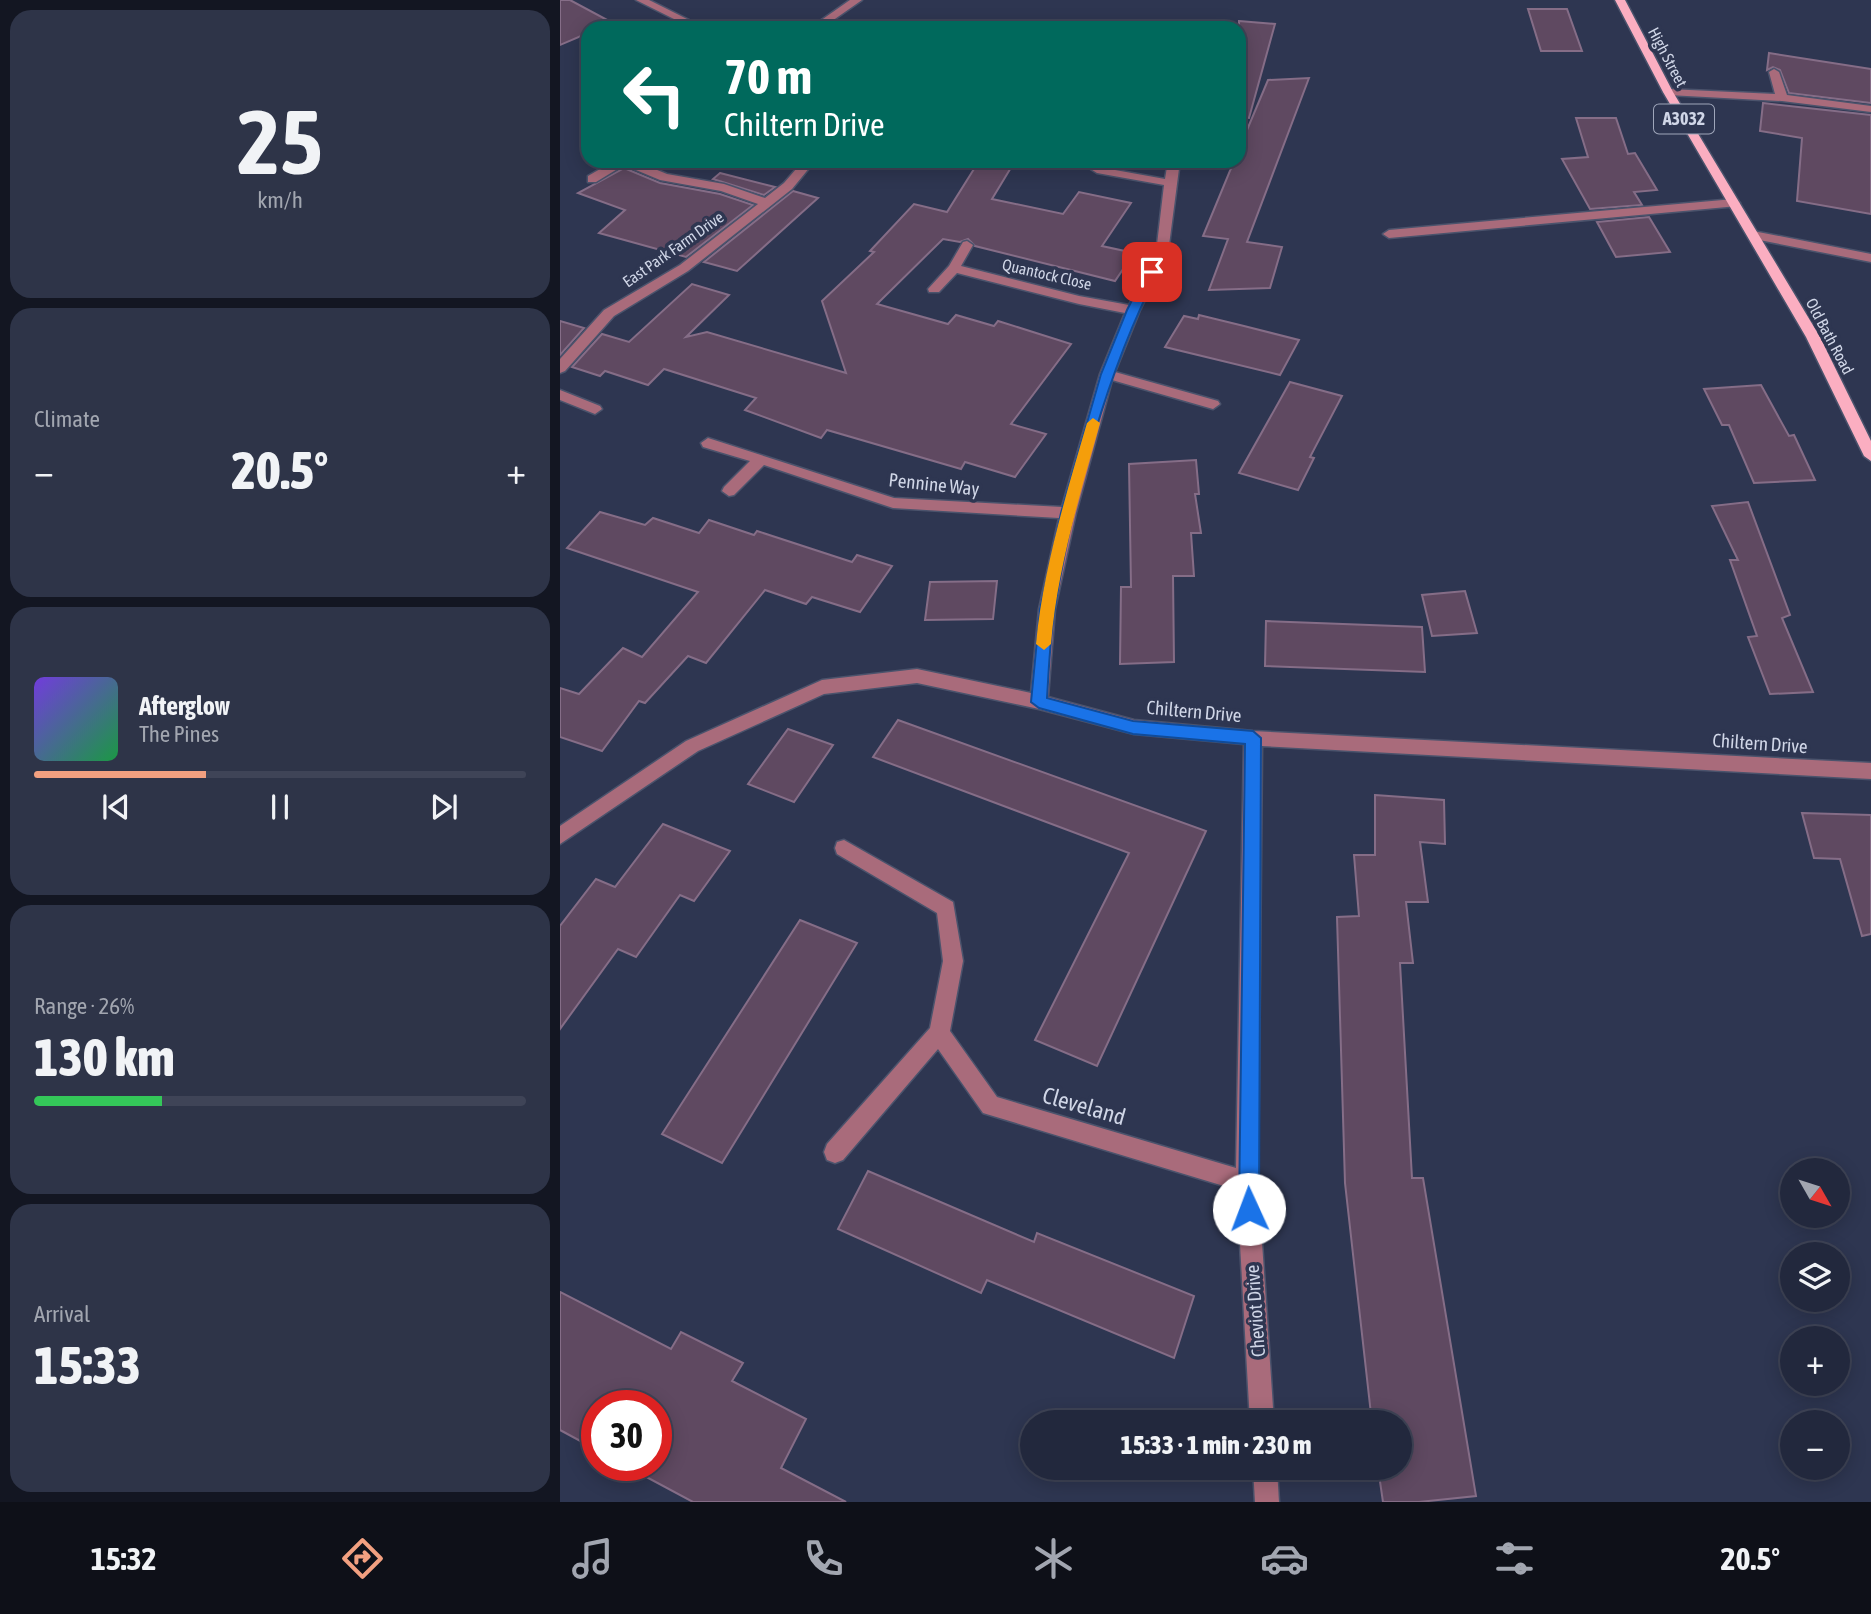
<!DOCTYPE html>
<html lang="en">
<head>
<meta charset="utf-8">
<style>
  body { margin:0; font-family:"Asap Condensed",sans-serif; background:#2e3448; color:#f1f3f6; height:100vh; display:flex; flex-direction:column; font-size:26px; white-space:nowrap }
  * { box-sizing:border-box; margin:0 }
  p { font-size:23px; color:#a2a6b0 }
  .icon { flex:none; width:38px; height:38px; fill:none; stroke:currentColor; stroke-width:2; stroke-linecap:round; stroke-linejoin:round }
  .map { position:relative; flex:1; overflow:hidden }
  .details { display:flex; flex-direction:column; gap:10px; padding:10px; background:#131622; width:560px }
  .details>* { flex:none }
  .top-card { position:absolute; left:21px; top:21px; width:665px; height:147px; border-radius:21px; box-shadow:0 4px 18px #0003,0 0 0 2px #3f4457; background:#00695c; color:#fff; overflow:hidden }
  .needle { width:46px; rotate:129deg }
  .fabs { position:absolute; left:1220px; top:1158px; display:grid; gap:14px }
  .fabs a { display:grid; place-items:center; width:70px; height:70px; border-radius:50%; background:#22283d; box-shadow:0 4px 18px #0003,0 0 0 2px #3f4457; font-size:35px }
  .speed { position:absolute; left:21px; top:1390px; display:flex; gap:14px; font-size:35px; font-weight:700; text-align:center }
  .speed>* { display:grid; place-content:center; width:91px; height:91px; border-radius:50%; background:#22283d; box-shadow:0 4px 18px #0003,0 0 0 2px #3f4457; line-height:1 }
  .speed .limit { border:10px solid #d22; background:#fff; color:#111 }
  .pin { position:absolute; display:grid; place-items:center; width:60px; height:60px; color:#fff; margin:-30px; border-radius:14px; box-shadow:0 4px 10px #0006 }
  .me { position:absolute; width:77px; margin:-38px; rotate:358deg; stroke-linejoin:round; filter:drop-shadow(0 0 5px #0008) }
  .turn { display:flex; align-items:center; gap:24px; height:147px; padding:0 28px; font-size:32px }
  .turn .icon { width:91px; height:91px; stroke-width:2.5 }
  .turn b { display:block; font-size:49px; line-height:60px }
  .big { font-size:52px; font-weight:800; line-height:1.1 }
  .details .widget { flex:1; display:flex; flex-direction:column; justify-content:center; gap:10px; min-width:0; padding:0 24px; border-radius:21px; background:#2e3448 }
  .details .dial { align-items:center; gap:0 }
  .dial b { font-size:91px; line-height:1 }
  .song { display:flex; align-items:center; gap:21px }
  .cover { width:84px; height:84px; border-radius:10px; background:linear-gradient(135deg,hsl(260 70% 55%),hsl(140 70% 35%)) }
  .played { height:7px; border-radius:4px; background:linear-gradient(90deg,#f2a080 35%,#3f4457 35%) }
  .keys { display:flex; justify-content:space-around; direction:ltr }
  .heat { display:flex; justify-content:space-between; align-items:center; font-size:38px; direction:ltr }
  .charge { height:10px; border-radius:5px; background:linear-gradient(90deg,#34c759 26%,#3f4457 0) }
  .trip { position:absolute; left:460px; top:1410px; width:392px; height:70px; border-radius:35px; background:#22283d; box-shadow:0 4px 18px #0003,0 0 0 2px #3f4457; font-weight:800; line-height:70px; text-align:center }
  .dock { display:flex; height:112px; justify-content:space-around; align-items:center; background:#0e1018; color:#a2a6b0 }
  .dock .icon { width:49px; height:49px }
  .dock .on { color:#f2a080 }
  .dock b { font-size:32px; color:#f1f3f6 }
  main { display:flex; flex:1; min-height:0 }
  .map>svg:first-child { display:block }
  .building { fill:#5f4961; stroke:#856d87; stroke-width:2 }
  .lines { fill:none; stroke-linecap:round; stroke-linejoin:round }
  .minor-casing { stroke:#4b536c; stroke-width:3 }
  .major-casing { stroke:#4b536c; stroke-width:3 }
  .minor { fill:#a96b7b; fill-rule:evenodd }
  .major { fill:#fbaec1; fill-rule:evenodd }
  .route { fill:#1a73e8; stroke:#114b97; stroke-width:2 }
  .slow { fill:#f59e0b }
  .labels { text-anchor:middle; stroke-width:7; stroke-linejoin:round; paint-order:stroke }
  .far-street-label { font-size:16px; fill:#d0d6e7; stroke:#2e3651 }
  .shield { fill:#2e3651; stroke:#9fa6ba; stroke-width:2 }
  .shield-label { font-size:18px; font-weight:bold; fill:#d0d6e7 }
  .street-label { font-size:19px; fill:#d0d6e7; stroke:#2e3651 }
  .near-street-label { font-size:23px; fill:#d0d6e7; stroke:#2e3651 }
</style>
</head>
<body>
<main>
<section class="details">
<div class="widget dial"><b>25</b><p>km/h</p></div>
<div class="widget"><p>Climate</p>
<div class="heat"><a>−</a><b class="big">20.5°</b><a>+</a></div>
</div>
<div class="widget">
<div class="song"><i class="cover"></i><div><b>Afterglow</b><p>The Pines</p></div></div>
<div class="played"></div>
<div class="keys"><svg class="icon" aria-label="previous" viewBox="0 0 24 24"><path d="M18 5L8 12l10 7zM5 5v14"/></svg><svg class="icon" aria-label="pause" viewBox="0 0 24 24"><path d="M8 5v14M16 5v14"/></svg><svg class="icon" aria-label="next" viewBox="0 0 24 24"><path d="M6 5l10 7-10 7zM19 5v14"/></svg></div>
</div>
<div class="widget"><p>Range · 26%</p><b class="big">130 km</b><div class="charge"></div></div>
<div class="widget"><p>Arrival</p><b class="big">15:33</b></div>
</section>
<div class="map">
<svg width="1311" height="1502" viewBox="0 0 1311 1502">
  <rect width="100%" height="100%" fill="#2e3651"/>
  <g class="building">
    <polygon points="0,0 10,0 51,22 39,28 28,28 28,33 0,45"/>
    <polygon points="968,9 1007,9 1022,51 981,51"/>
    <polygon points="679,21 715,24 689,118 679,117"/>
    <polygon points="1209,53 1311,69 1311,103 1229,93 1220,70 1213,67 1207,70"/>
    <polygon points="749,78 687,242 722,247 710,288 649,290 668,239 643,236 674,161 679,161 679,149 708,80"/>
    <polygon points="1203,103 1311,115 1311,214 1237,201 1242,138 1200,131"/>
    <polygon points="1016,118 1056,118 1068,154 1075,153 1097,190 1074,192 1082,205 1030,209 1002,159 1028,157"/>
    <polygon points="419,161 455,161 432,199 503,214 519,192 571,203 542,246 574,253 555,281 415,246 408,239 400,242 383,239 317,304 388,324 396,315 434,326 438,321 511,344 451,424 486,434 455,477 405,462 401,469 267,430 261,438 185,410 196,398 104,369 88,385 45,371 40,376 12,367 42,334 69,342 132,284 169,295 126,337 147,332 286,373 262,301 314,252 310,251 354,204 387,212"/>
    <polygon points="64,168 100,183 160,194 193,205 126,257 39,233 65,210 18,193"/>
    <polygon points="160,173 215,187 204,195 153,179"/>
    <polygon points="233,191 258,198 177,271 144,262"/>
    <polygon points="1089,217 1110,252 1056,257 1037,222"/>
    <polygon points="639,315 684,326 739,340 720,375 605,347 624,316 638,319"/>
    <polygon points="0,321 24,328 0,355"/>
    <polygon points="730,382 782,396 750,457 754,458 738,490 679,473"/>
    <polygon points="1201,385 1229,436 1234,435 1255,480 1194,483 1169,425 1162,425 1144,389"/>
    <polygon points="636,460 639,494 635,494 641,533 631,533 634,576 613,576 614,662 560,664 561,587 571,587 569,464"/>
    <polygon points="1188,502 1230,615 1222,618 1253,692 1210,694 1188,637 1197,636 1170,560 1178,560 1152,506"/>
    <polygon points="40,512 85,525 93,518 139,533 149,520 194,535 197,531 292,562 297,555 332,566 300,612 252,597 246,604 205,590 146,663 128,656 85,703 79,701 42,751 0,737 0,688 19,694 63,648 82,657 138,592 7,548"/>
    <polygon points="437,581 433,619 365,620 370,582"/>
    <polygon points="905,591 917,633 872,636 862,595"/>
    <polygon points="706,621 862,627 865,672 705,666"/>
    <polygon points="338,720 646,831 537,1066 475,1040 569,853 313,757"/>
    <polygon points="228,729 273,745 234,802 188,784"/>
    <polygon points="815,795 884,800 885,844 860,842 868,902 846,902 853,963 840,963 852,1178 863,1178 916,1496 859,1502 823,1502 818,1468 840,1468 840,1423 812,1423 785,1183 777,917 799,916 794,855 815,855"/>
    <polygon points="1242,813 1311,815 1311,934 1302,936 1280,859 1254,858"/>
    <polygon points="103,824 170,851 134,901 120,895 76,957 58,949 0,1029 0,926 36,879 55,887"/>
    <polygon points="240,920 297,943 162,1163 102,1134"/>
    <polygon points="308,1171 474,1242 477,1233 634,1296 614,1358 427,1280 421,1293 278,1229"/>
    <polygon points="0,1292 111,1349 121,1332 183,1363 172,1381 246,1419 221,1468 286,1502 133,1502 64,1465 96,1465 96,1405 37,1405 37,1450 0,1430"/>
  </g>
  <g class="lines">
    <g class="minor-casing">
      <g id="minor">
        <polygon points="76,0 89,0 145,28 132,28"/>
        <polygon points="290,0 302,0 262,28 250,28"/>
        <polygon points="1214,69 1219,72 1227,95 1311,106 1311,112 1222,101 1108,95 1103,92 1108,89 1215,94 1209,72"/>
        <polygon points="54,161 75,161 107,174 164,184 205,198 224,183 243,161 255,161 232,189 128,271 54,316 5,371 0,373 0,359 44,310 120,265 198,204 161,191 100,180 64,165 36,182 28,182 28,176"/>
        <polygon points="518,161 532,161 544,168 605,179 608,161 620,161 608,253 580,310 555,372 658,401 660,404 653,409 552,380 516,513 495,609 488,697 574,720 693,731 1311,763 1311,779 702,746 698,1182 714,1423 690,1423 677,1190 423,1113 378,1049 283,1160 275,1163 267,1160 264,1152 267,1144 370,1028 383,961 377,913 277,854 275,848 277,842 284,840 393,902 403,961 390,1031 437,1097 676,1168 684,744 574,734 479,709 357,683 264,694 138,751 0,844 0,826 126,741 262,680 357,669 471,693 479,609 499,518 333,508 204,465 174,495 169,496 162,491 164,487 190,461 143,447 141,443 148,438 334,498 502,507 540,374 565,313 519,304 397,273 379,292 369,292 368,289 389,266 403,242 407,241 413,245 401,266 519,296 569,305 596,253 604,185 537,173"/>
        <polygon points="1174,199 1180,203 1178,206 829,238 823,234 829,230"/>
        <polygon points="1193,231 1311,254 1311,262 1189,238 1189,232"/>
        <polygon points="0,390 40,406 42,409 35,414 0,400"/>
        <polygon points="693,1468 717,1468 719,1502 695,1502"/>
      </g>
    </g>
    <g class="major-casing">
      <polygon id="major" points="1055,0 1065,0 1113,92 1260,337 1311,441 1311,461 1304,456 1246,337 1103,92"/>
    </g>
    <use href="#minor" class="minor"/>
    <use href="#major" class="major"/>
  </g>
  <path class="route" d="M 588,269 L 598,272 C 547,371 513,497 495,607 C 490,637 489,668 487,698 L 573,721 L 693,731 L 701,738 L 699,1209 L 696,1216 L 689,1219 L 682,1216 L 679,1209 L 685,744 L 573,734 L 479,708 L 471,702 L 480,609 L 501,513 L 541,374 L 567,310 Z"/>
  <path class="slow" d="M 533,418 L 540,423 C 520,495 497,569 491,644 L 484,650 L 476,644 C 483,569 506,495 527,423 Z"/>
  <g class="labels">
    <g class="far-street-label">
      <text transform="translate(1108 57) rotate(62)" y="6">High Street</text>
      <text transform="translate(113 249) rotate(-35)" y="6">East Park Farm Drive</text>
      <text transform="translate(487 274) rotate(13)" y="6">Quantock Close</text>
      <text transform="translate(1270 336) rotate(62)" y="6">Old Bath Road</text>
    </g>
    <rect class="shield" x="1094" y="104.5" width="60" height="29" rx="5"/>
    <g class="shield-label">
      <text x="1124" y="125">A3032</text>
    </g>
    <g class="street-label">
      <text transform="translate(374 484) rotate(6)" y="7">Pennine Way</text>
      <text transform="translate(634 711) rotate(5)" y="7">Chiltern Drive</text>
      <text transform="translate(1200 743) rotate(4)" y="7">Chiltern Drive</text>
      <text transform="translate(695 1311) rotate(-94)" y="7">Cheviot Drive</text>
    </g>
    <g class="near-street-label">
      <text transform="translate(524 1106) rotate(16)" y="8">Cleveland</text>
    </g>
  </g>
</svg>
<div class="fabs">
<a><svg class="needle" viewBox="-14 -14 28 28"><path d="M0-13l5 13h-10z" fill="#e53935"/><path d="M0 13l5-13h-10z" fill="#a2a6b0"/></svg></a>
<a><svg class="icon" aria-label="layers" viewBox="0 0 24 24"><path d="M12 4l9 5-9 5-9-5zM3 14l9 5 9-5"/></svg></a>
<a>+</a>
<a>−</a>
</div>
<div class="speed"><div class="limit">30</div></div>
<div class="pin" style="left:592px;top:272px;background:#d93025"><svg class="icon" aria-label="arrive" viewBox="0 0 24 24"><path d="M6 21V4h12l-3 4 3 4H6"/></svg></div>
<svg class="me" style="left:689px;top:1209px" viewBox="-20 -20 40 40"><circle r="19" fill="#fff"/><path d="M0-13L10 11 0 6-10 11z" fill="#1a73e8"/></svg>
<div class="trip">15:33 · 1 min · 230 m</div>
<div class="top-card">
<div class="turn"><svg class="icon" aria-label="left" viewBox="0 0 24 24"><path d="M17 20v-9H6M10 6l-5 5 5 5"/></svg><div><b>70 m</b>Chiltern Drive</div></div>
</div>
</div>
</main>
<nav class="dock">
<b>15:32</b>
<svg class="icon on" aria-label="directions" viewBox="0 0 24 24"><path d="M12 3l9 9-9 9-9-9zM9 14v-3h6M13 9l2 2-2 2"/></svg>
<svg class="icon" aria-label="music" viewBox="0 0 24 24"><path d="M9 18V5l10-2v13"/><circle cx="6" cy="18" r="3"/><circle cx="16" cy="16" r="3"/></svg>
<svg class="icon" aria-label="phone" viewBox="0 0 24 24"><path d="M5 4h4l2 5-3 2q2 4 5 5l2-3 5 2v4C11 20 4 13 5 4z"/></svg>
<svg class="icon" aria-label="climate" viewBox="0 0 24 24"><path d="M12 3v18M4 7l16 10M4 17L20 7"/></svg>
<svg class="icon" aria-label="car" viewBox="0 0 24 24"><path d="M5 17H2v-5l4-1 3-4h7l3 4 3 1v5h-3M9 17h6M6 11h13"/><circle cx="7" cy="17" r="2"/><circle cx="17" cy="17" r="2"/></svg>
<svg class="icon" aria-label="filters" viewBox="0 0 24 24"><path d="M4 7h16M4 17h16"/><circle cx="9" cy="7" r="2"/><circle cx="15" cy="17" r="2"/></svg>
<b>20.5°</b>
</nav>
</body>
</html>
